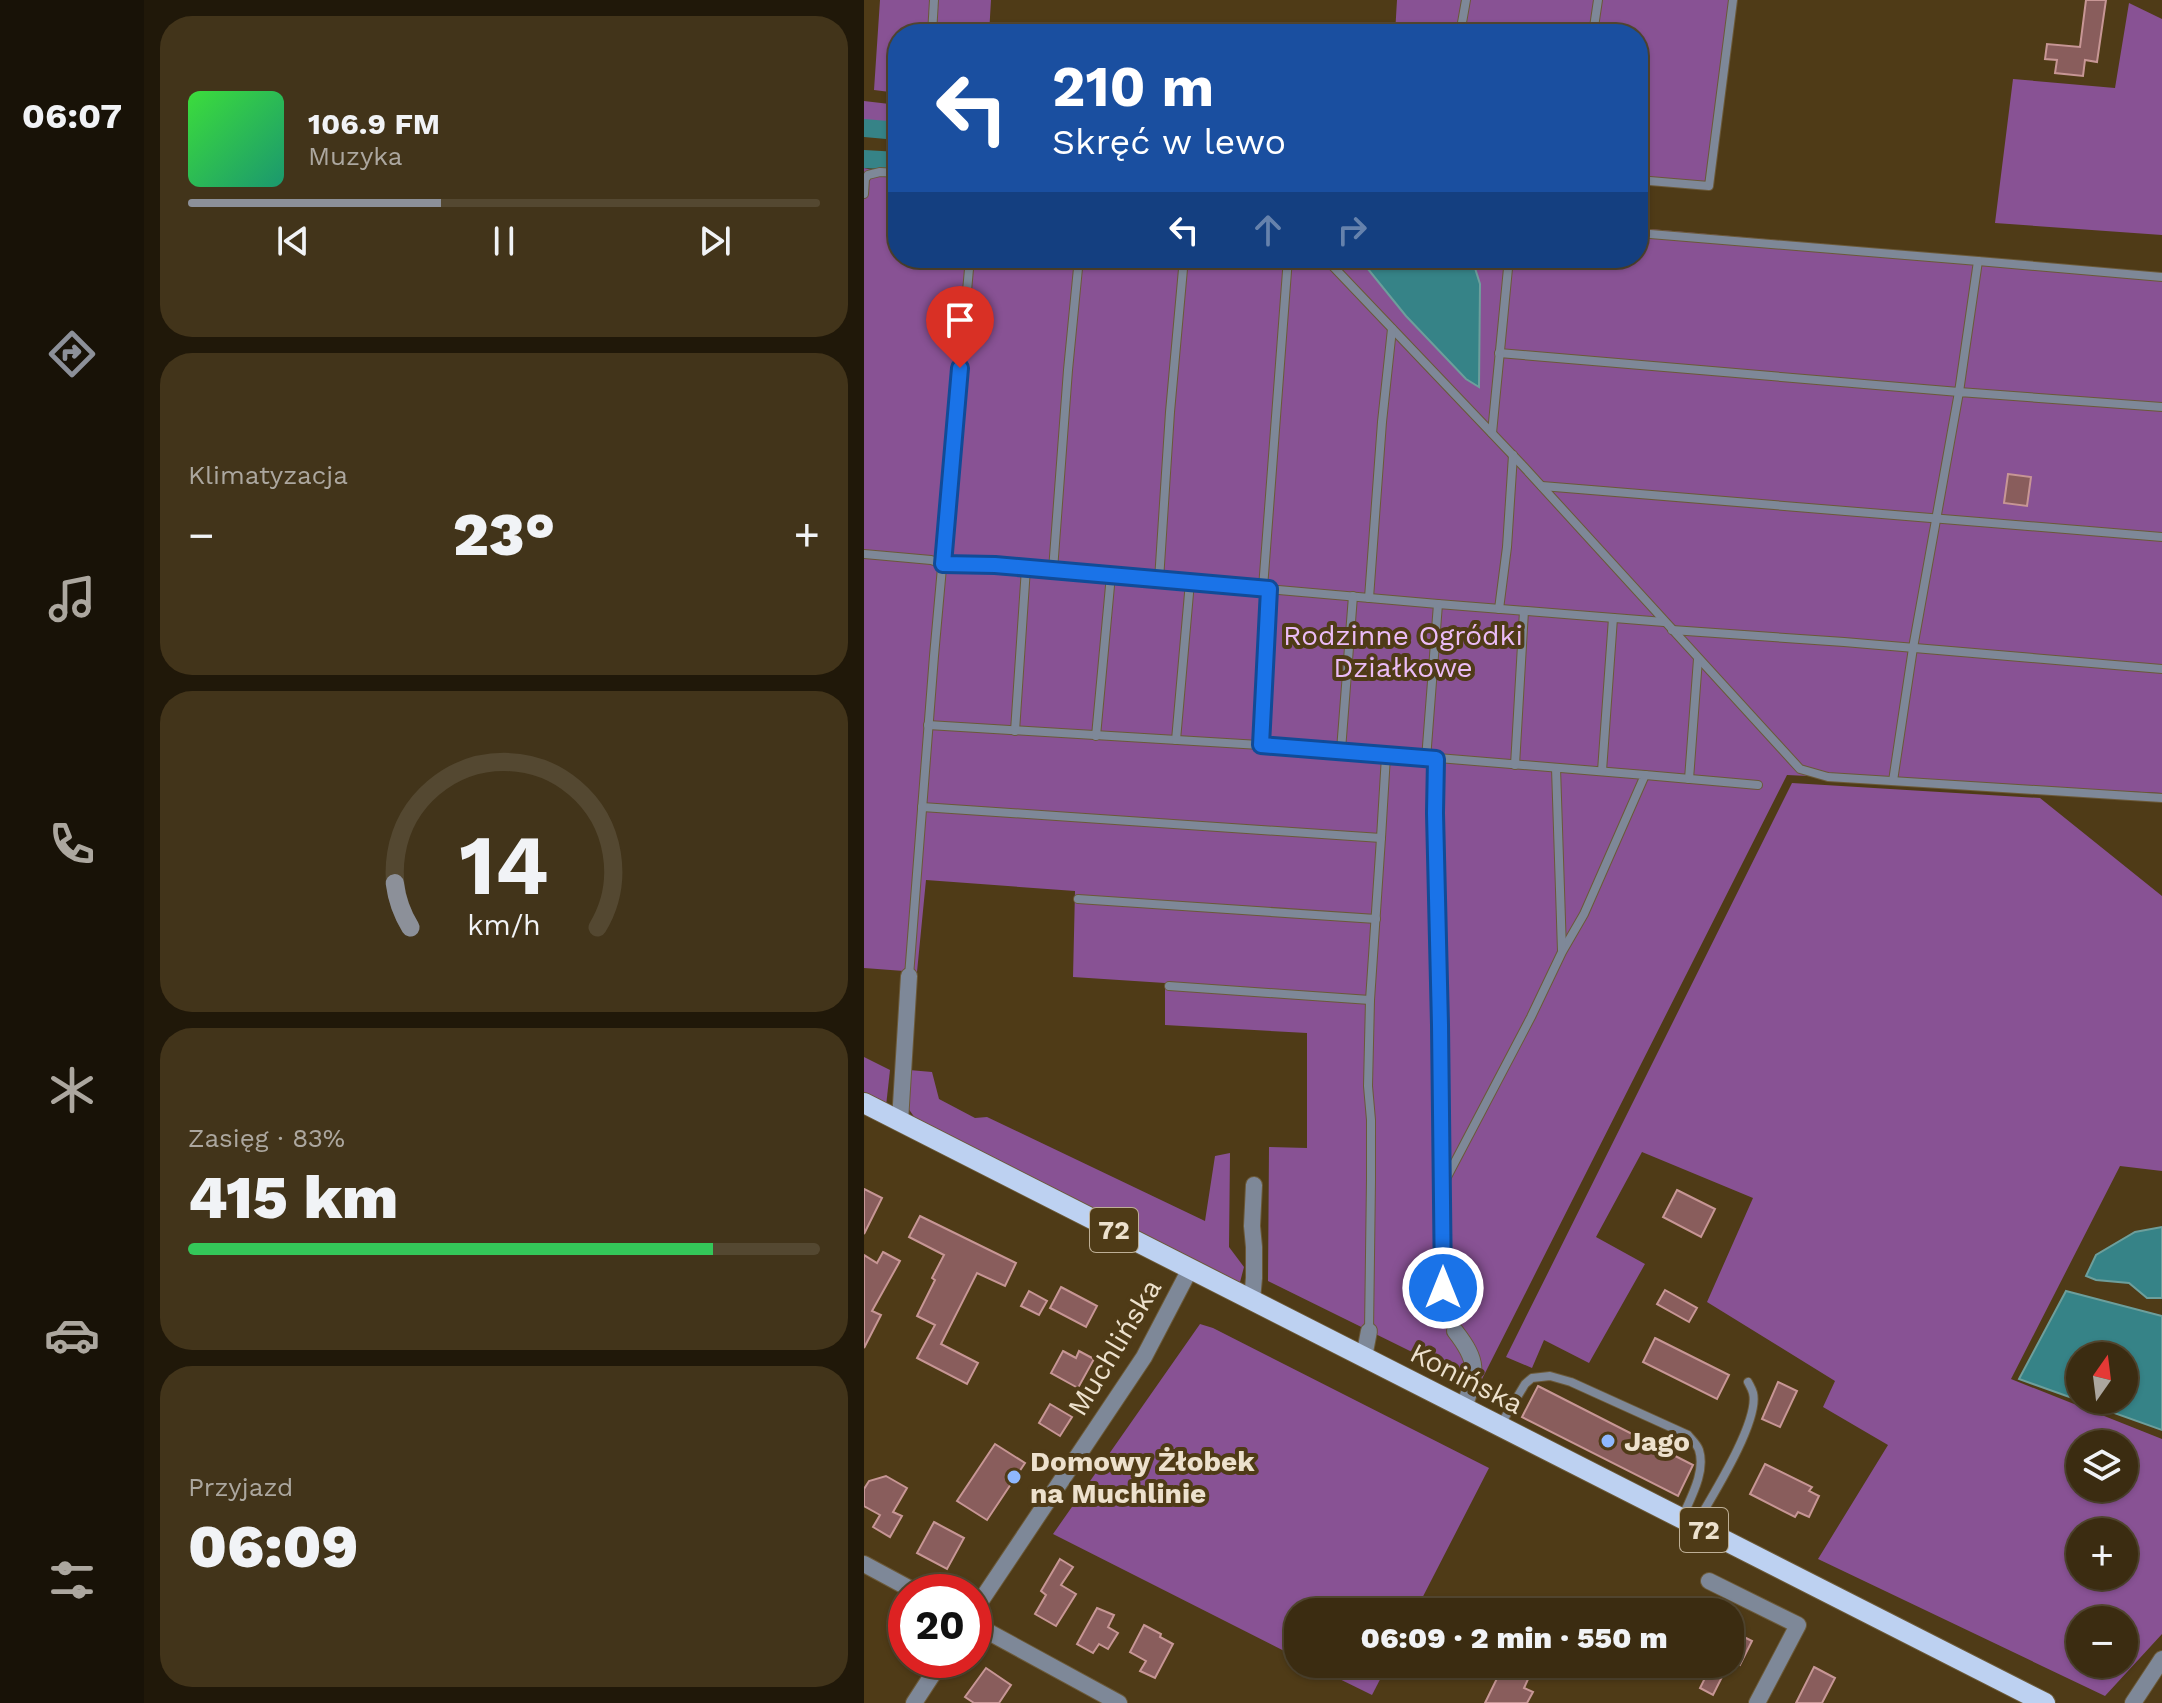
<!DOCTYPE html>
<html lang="pl">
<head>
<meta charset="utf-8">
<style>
  body { margin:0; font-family:"Work Sans",sans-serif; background:#42341a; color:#f1f3f6; height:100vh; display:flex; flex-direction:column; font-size:30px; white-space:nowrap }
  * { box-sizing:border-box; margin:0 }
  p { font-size:26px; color:#aca79f }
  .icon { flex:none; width:44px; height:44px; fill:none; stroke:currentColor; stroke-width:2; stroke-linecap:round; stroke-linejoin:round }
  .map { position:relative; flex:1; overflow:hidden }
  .sheet { display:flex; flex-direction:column; gap:16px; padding:16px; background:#201809; width:720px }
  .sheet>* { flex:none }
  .hud { position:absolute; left:24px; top:24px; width:760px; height:244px; border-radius:32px; box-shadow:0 2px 6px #0004,0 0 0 2px #544831; background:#1a4fa0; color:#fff; overflow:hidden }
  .needle { width:52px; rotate:14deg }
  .controls { position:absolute; left:1202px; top:1342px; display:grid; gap:16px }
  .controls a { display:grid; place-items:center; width:72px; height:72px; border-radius:50%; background:#3b2c11; box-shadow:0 2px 6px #0004,0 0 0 2px #544831; font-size:40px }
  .speed { position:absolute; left:24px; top:1574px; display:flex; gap:16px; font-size:40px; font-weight:700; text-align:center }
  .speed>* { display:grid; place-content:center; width:104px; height:104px; border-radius:50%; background:#3b2c11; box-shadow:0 2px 6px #0004,0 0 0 2px #544831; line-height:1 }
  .speed .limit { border:12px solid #d22; background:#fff; color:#111 }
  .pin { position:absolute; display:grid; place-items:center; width:68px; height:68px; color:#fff; margin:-82px -34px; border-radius:50% 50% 50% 0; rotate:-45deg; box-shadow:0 0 8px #0007 }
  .pin .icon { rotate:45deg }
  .me { position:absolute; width:88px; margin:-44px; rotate:0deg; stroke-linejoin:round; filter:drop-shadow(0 0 6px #0008) }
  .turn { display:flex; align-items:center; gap:28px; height:168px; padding:0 32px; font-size:36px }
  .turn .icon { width:104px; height:104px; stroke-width:2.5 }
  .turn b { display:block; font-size:56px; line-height:68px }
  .lanes { display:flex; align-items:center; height:76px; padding:0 32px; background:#0003; justify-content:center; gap:40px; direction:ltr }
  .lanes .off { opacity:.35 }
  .big { font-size:60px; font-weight:800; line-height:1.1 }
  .sheet .card { flex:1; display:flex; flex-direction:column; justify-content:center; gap:12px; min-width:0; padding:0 28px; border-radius:32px; background:#42341a }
  .sheet .dial { align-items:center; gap:0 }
  .dial svg { height:208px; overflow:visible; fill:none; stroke:#544831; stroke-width:7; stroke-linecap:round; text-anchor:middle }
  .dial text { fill:#f1f3f6; stroke:none }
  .song { display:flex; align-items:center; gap:24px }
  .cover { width:96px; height:96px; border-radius:12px; background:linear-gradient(135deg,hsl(120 70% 55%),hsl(160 70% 35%)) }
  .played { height:8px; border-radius:4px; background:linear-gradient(90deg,#8c9099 40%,#544831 40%) }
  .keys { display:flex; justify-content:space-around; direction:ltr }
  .heat { display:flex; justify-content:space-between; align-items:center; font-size:44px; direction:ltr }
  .charge { height:12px; border-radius:6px; background:linear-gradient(90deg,#34c759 83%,#544831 0) }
  .trip { position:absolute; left:420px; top:1598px; width:460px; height:80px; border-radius:32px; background:#3b2c11; box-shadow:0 2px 6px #0004,0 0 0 2px #544831; font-weight:800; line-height:80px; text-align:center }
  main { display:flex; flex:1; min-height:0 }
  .menu { display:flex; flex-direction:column; width:144px; justify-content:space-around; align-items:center; background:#181207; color:#aca79f }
  .menu .icon { width:56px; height:56px }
  .menu .current { color:#8c9099 }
  .menu b { font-size:36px; color:#f1f3f6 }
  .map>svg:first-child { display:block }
  .green { fill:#885294; fill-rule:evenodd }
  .water { fill:#368387; stroke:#6d9f9c; stroke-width:2; fill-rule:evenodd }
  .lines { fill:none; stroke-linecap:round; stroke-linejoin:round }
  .canal { stroke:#368387; stroke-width:18 }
  .building { fill:#895d5c; stroke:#c79695; stroke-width:2 }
  .lane-casing { stroke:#6b5938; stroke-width:10 }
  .street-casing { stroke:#6b5938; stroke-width:18 }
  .primary-casing { stroke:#6b5938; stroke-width:22 }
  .lane { stroke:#7e8898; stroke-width:8 }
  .street { stroke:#7e8898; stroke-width:16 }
  .primary { stroke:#bdd1f1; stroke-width:20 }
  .route-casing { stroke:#114b97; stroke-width:20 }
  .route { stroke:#1a73e8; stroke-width:14 }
  .poi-dot { fill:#8fb8fd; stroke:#4f3b17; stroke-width:3 }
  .labels { text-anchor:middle; stroke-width:8; stroke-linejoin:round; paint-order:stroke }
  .shield { fill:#4f3b17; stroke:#beaf96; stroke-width:2 }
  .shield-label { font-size:26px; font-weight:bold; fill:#ede1cd }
  .park-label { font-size:28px; fill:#ebbcf6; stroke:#4f3b17 }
  .street-label { font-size:28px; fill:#ede1cd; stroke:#4f3b17 }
  .poi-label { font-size:28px; font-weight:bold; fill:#ede1cd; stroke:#4f3b17; text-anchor:start }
</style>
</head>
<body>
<main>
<nav class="menu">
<b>06:07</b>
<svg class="icon current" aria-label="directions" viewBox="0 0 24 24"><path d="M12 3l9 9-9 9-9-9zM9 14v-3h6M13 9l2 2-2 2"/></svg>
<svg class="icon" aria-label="music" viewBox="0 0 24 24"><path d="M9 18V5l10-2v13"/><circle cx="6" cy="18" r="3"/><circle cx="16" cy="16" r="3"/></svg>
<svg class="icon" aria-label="phone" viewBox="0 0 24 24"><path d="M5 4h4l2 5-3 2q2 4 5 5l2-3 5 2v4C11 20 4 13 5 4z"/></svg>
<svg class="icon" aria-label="climate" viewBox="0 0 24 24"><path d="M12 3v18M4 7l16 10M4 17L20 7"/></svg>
<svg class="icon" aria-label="car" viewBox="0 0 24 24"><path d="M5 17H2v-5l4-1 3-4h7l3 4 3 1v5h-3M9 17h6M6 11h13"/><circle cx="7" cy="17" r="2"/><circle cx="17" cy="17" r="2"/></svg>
<svg class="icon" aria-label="filters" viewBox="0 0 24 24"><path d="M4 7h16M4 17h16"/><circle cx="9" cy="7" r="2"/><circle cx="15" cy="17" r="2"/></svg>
</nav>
<section class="sheet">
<div class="card">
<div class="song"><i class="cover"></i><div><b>106.9 FM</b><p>Muzyka</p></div></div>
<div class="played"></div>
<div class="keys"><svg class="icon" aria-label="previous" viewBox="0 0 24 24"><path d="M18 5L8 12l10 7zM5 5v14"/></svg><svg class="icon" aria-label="pause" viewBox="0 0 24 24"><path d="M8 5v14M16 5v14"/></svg><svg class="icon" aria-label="next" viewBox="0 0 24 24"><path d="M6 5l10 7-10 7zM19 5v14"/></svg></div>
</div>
<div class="card"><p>Klimatyzacja</p>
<div class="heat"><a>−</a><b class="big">23°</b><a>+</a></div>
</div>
<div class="card dial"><svg viewBox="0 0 100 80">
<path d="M14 69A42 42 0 1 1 86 69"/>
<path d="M14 69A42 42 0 0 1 8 52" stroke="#8c9099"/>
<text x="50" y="56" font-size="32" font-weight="700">14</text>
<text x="50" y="72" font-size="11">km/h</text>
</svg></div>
<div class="card"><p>Zasięg · 83%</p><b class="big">415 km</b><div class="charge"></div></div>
<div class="card"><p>Przyjazd</p><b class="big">06:09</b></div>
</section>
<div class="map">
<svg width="1298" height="1703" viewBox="0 0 1298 1703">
  <rect width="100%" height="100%" fill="#4f3b17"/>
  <g class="green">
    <polygon points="16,0 127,0 125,34 34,34 34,93 10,90"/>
    <polygon points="533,0 872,0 848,190 774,184 774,34 531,34"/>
    <polygon points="1265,3 1298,19 1298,235 1131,223 1149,79 1251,88"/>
    <polygon points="0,101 34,105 34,137 0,134"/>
    <polygon points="0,168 16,172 34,173 34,258 774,258 774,228 1298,273 1298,793 923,775 615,1385 404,1281 405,1147 443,1148 443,1033 301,1025 301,983 209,977 211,891 62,880 53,972 0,968"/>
    <path d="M 928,783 L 1176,798 L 1298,896 L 1298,1171 L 1256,1166 L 1147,1379 L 1298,1439 L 1298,1634 L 1241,1696 L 954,1559 L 1024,1445 L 959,1407 L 971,1381 L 843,1302 L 889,1198 L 778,1152 L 732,1237 L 781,1264 L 725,1363 L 680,1340 L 668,1368 L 642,1357 ZM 1260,1444 L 1260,1488 L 1216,1488 L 1216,1444 ZM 1260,1532 L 1260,1576 L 1216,1576 L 1216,1532 ZM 1260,1620 L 1260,1664 L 1216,1664 L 1216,1620 Z"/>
    <polygon points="0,1057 26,1070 22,1106 0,1095"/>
    <polygon points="45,1070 68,1072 75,1099 111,1118 123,1117 341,1221 351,1156 366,1153 365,1247 380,1267 375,1286 55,1124 44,1108"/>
    <polygon points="336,1324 349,1328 625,1468 551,1612 434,1612 434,1658 189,1534"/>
    <polygon points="445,1664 524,1664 508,1695"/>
  </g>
  <g class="water">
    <polygon points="774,77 776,84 782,88 777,120 779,129 774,137"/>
    <polygon points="495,258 602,258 610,265 616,284 615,387 602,379 542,316"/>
    <polygon points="1298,1227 1298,1298 1283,1298 1265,1283 1232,1280 1222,1276 1232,1255 1271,1232"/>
    <path d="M 1202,1291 L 1298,1316 L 1298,1430 L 1155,1379 ZM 1216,1356 L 1260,1356 L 1260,1400 L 1216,1400 Z"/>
  </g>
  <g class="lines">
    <g class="canal">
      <polyline points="0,128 34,131"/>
      <polyline points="0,159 34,161"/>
    </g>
  </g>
  <g class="building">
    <polygon points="1222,0 1242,0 1233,62 1221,60 1219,76 1191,73 1193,60 1181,59 1183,44 1216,47"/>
    <polygon points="1144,474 1167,477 1163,506 1140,503"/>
    <polygon points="0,1189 18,1198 0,1234"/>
    <polygon points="813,1190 851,1209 837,1237 799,1217"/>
    <polygon points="56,1216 152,1263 141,1286 113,1273 77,1344 114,1363 103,1384 53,1358 71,1325 53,1316 71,1280 68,1278 80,1255 45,1237"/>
    <polygon points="19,1252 36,1261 8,1311 17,1315 0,1348 0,1255 13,1263"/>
    <polygon points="197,1287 233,1306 222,1327 186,1308"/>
    <polygon points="801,1290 833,1308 825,1322 793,1304"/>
    <polygon points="165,1291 183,1301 175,1315 157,1306"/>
    <polygon points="791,1338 865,1375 853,1399 779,1362"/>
    <polygon points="199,1351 212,1358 215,1351 230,1359 214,1388 187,1373"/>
    <polygon points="914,1382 933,1391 916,1427 898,1419"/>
    <polygon points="674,1386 829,1465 814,1496 658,1417"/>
    <polygon points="186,1404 208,1417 196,1436 175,1423"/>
    <polygon points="131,1444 161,1463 123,1520 93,1501"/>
    <polygon points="901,1464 948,1487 945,1491 955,1496 945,1517 934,1512 931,1517 886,1494"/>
    <polygon points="22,1476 43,1488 29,1512 38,1516 26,1537 9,1527 16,1515 0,1506 0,1489 5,1481"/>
    <polygon points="70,1522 100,1538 83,1569 53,1553"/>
    <polygon points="196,1559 209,1567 197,1585 212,1594 192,1626 171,1614 182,1595 177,1591"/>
    <polygon points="233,1608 250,1615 244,1627 254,1633 244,1649 235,1644 229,1653 213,1644"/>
    <polygon points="280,1625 297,1634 296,1637 309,1644 291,1678 276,1671 282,1661 266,1652"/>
    <polygon points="866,1630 888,1641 876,1665 866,1660"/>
    <polygon points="640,1664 665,1677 660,1688 669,1692 663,1703 621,1703"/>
    <polygon points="950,1667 971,1678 958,1703 932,1703"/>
    <polygon points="122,1668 147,1685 135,1703 110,1703 101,1697"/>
    <polygon points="845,1670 858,1677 849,1695 836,1688"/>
  </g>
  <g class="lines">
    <g class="lane-casing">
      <g id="lane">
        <polyline points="68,34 70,0"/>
        <polyline points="596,34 602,0"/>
        <polyline points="729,34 734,0"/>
        <polyline points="774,180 845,186 869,0"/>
        <polyline points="0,194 1,179 4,175 16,172 34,173"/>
        <polyline points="461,258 660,467 936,769 964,777 1298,798"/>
        <polyline points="1114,261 1298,277"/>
        <polyline points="635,353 1095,392 1114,261 774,233"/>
        <polyline points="628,433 645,258"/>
        <polyline points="678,486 1298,537"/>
        <polyline points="0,554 67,560 79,564 131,565 574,604 562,759"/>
        <polyline points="189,570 204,370 215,258"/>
        <polyline points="295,580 306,412 320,258"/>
        <polyline points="399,588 424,258"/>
        <polyline points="505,598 518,422 528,329"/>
        <polyline points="574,604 800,622"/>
        <polyline points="635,609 643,547 649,455"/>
        <polyline points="808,630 980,642 1298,669"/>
        <polyline points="64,725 477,750 781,775 720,914 698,952 667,1017 583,1177 578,1193 579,1288 581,1310 591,1331"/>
        <polyline points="151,731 162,568"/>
        <polyline points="232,736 247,575"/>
        <polyline points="312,740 326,582"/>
        <polyline points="397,745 405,589"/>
        <polyline points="477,750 489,596"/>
        <polyline points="572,759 572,843 578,1186"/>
        <polyline points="651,765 660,611"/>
        <polyline points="692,768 698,951"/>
        <polyline points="738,771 749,618"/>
        <polyline points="781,775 894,785"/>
        <polyline points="825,779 834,659"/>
        <polyline points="1029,781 1049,648 1095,392 1298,407"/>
        <polyline points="58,807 517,838 522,756"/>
        <polyline points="214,899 512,919"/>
        <polyline points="45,976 70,656 106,258"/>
        <polyline points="305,986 506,1000"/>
        <polyline points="505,1331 507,1180 507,1120 504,1086 506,1000 517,838"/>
        <path d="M 637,1424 L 661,1384 L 668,1378 L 686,1376 L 707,1382 L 824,1435 C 828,1440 833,1444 835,1450 C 842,1472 826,1499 818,1518"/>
        <path d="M 832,1524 C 847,1498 896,1421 889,1393 C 888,1389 886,1386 884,1382"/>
      </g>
    </g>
    <g class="street-casing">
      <g id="street">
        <polyline points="36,1121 45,976"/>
        <polyline points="388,1300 390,1278 390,1247 388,1226 390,1185"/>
        <path d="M 591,1331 C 616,1363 612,1372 600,1408"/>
        <polyline points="500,1357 505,1331"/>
        <polyline points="0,1564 52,1592"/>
        <polyline points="845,1581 934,1625 893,1703"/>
        <polyline points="110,1611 280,1357 326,1269"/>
        <polyline points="110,1624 255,1703"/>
        <polyline points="50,1703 78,1660"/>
        <polyline points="1269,1703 1298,1659"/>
      </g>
    </g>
    <g class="primary-casing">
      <polyline id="primary" points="0,1103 1181,1703"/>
    </g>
    <use href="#lane" class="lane"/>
    <use href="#street" class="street"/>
    <use href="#primary" class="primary"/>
  </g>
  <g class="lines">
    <g class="route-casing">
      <polyline id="route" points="96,368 79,564 131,565 405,589 397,745 572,759 571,813 576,1025 579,1288"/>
    </g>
    <use href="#route" class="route"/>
  </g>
  <g class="poi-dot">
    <circle cx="744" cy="1441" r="8"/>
    <circle cx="150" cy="1477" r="8"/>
  </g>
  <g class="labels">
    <g class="shield">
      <rect x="226" y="1208" width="48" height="44" rx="6"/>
      <rect x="816" y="1508" width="48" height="44" rx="6"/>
    </g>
    <g class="shield-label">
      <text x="250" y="1239">72</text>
      <text x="840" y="1539">72</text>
    </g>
    <g class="park-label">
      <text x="539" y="645">Rodzinne Ogródki<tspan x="539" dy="32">Działkowe</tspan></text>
    </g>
    <g class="street-label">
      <text transform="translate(250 1347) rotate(-59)" y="10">Muchlińska</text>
      <text transform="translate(603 1378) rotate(27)" y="10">Konińska</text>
    </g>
    <g class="poi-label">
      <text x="760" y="1451">Jago</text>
      <text x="166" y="1471">Domowy Żłobek<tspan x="166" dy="32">na Muchlinie</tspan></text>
    </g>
  </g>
</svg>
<div class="controls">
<a><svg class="needle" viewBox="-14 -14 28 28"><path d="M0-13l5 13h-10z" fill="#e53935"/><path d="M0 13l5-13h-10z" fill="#aca79f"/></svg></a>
<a><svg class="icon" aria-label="layers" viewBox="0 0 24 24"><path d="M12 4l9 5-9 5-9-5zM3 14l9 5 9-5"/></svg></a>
<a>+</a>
<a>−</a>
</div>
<div class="speed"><div class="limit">20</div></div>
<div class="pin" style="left:96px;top:368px;background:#d93025"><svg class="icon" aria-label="arrive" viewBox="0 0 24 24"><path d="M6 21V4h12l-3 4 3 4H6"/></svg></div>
<svg class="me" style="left:579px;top:1288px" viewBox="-20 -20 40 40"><circle r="17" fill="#1a73e8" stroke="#fff" stroke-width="3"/><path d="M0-11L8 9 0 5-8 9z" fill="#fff"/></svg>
<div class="trip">06:09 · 2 min · 550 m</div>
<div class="hud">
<div class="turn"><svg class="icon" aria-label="left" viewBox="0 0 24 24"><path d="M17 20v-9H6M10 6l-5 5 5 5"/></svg><div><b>210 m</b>Skręć w lewo</div></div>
<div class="lanes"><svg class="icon" aria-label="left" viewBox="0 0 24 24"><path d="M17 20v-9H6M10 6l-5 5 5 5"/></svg><svg class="icon off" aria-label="ahead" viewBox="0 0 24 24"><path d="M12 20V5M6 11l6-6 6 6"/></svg><svg class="icon off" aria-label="right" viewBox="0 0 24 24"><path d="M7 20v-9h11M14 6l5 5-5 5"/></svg></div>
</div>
</div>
</main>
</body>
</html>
